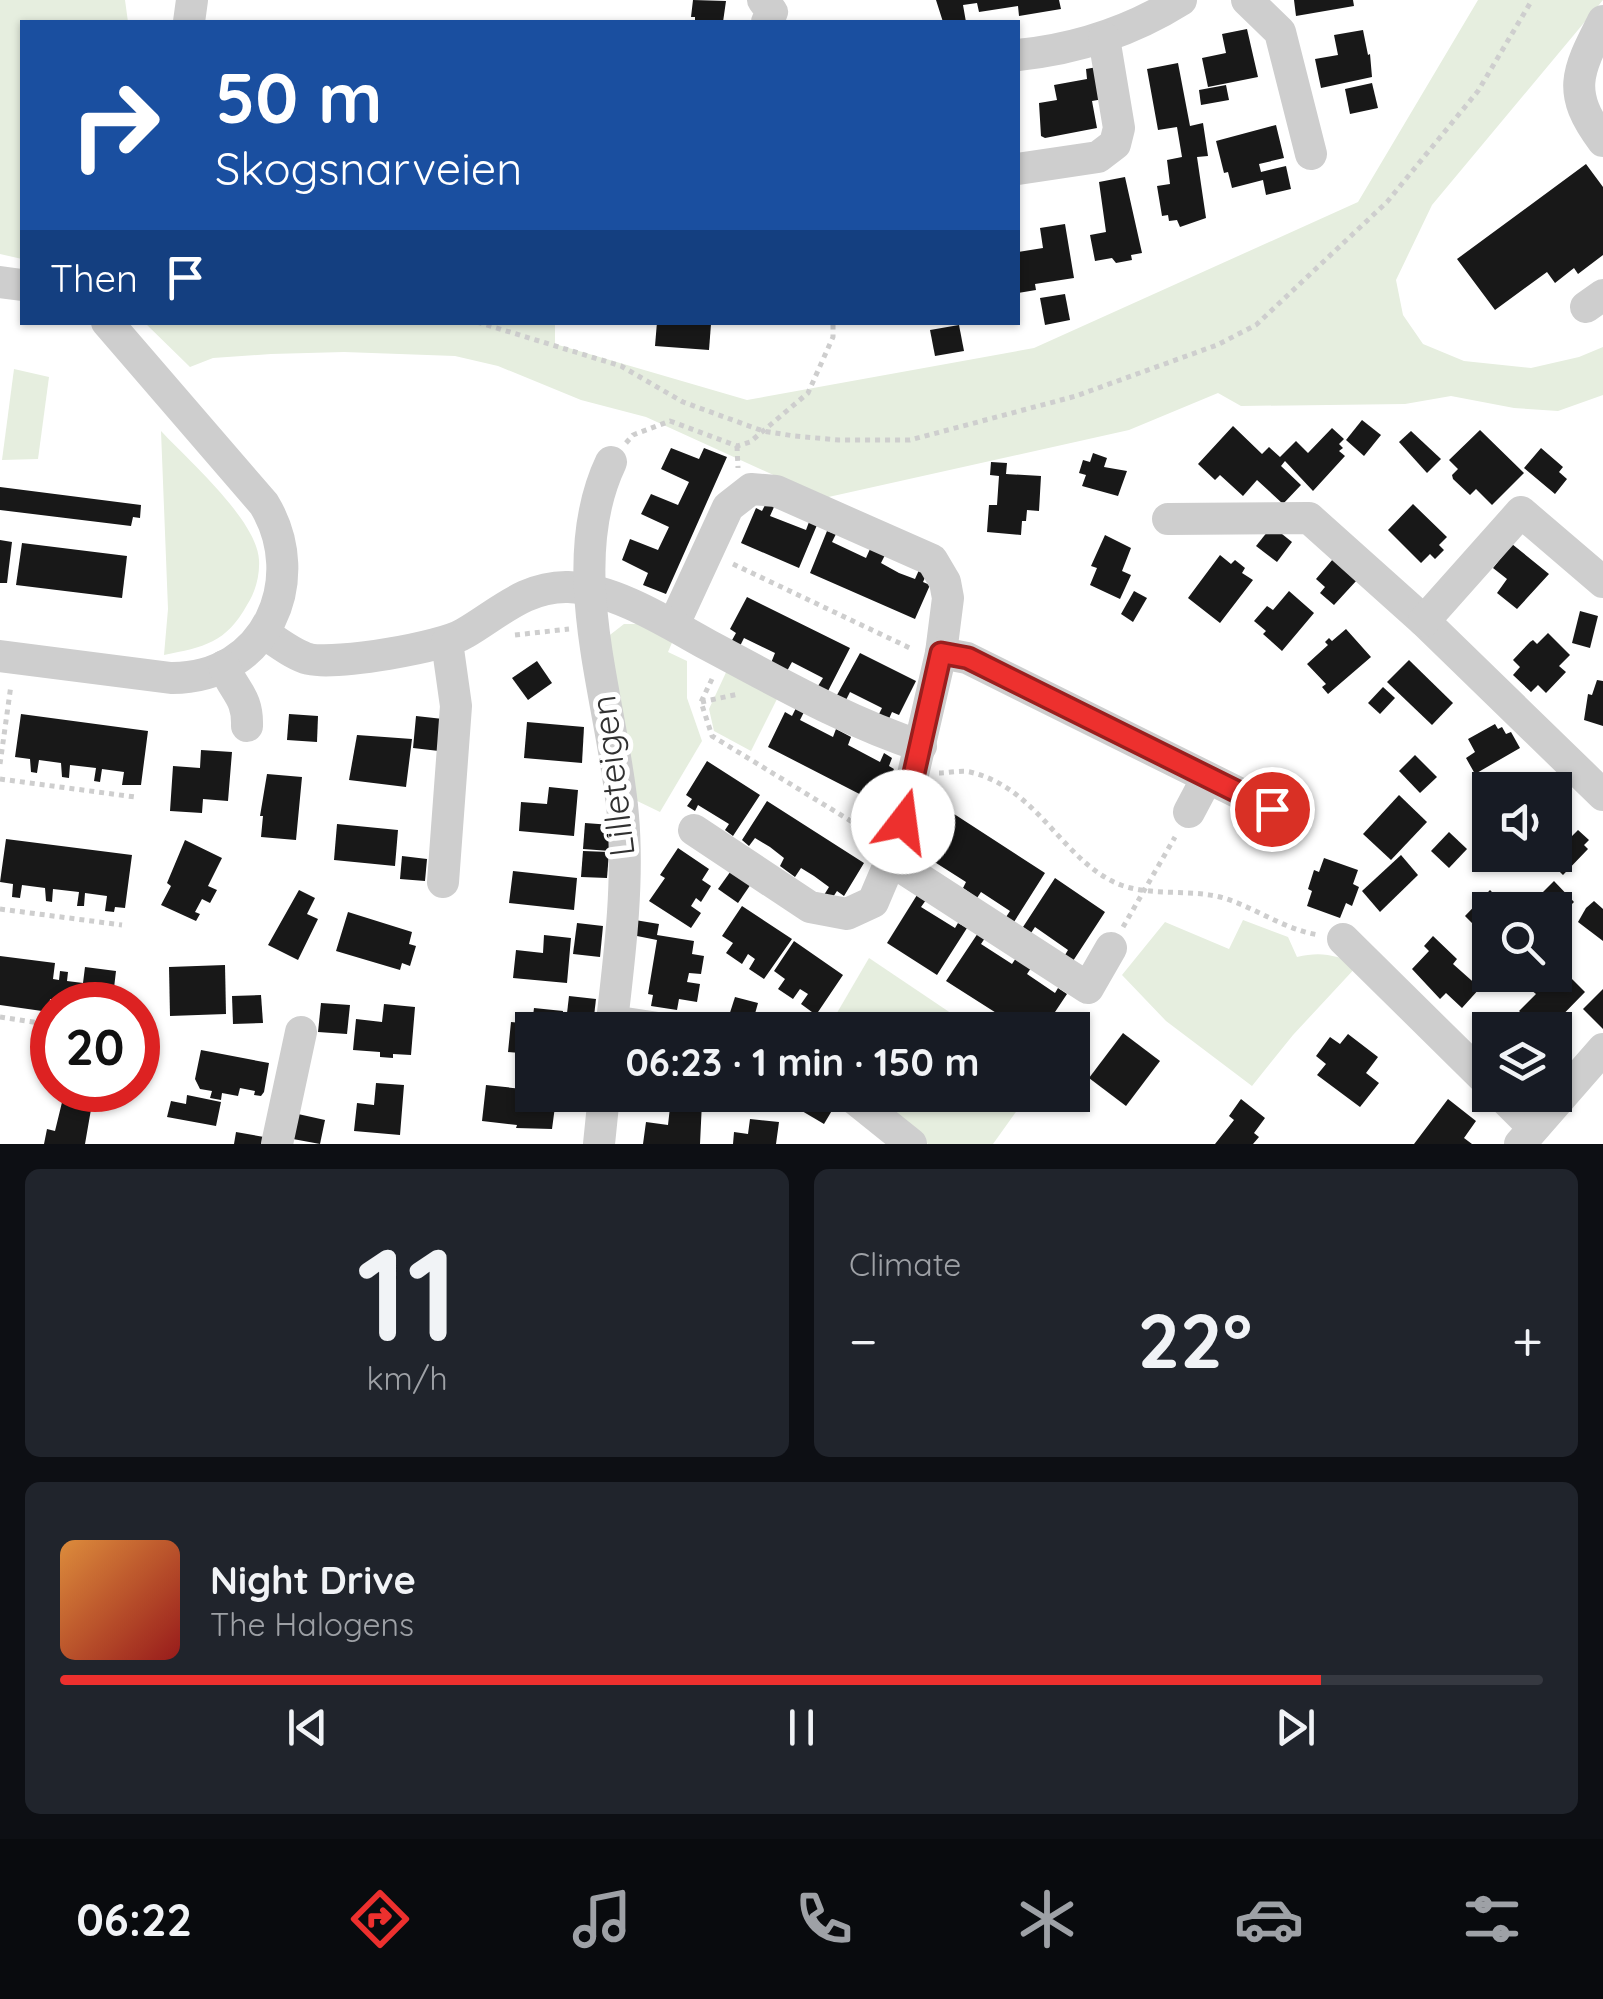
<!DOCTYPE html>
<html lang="en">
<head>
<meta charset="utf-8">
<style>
  body { margin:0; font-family:Quicksand,sans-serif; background:#20242c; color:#f1f3f6; height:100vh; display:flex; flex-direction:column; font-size:38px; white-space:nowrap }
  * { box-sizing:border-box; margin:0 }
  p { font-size:32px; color:#9ea1a6 }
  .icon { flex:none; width:55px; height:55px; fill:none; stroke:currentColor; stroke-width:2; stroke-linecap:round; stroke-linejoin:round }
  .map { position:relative; height:1144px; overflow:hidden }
  .details { display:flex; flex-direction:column; gap:25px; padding:25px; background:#0d0f14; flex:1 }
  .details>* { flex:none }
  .hud { position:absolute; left:20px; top:20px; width:1000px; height:305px; border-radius:0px; box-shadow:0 2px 8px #0004; background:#1a4fa0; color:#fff; overflow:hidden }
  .controls { position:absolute; left:1472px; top:772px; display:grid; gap:20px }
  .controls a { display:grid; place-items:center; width:100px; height:100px; border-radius:0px; background:#171b24; box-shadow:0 2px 8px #0004; font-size:50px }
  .speed { position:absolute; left:30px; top:982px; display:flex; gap:20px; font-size:50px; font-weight:700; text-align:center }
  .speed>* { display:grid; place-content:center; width:130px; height:130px; border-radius:50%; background:#171b24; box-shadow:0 2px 8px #0004; line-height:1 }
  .speed .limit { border:15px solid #d22; background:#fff; color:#111 }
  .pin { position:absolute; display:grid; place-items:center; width:85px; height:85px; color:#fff; margin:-42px; border:5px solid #fff; border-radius:50%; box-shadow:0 2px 10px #0007 }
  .me { position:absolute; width:110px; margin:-55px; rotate:15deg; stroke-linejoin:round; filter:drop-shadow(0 0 8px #0008) }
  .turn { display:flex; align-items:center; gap:35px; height:210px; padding:0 30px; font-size:45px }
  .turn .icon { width:130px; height:130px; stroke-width:2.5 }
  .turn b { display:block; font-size:70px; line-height:85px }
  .then { display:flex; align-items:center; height:95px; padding:0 30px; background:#0003; gap:20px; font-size:38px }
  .big { font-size:75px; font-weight:700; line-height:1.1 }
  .details .card { flex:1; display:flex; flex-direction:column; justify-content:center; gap:15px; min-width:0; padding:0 35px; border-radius:15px; background:#20242c }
  .details .dial { align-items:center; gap:0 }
  .dial b { font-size:130px; line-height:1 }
  .song { display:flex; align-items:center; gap:30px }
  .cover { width:120px; height:120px; border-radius:15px; background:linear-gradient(135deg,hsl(30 70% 55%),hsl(0 70% 35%)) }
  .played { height:10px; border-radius:5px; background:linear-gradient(90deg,#ed302e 85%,#363941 85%) }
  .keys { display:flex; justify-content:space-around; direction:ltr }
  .heat { display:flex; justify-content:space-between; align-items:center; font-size:55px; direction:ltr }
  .details .tiles { flex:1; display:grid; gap:25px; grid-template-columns:1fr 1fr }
  .card:last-child { grid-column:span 2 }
  .trip { position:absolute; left:515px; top:1012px; width:575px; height:100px; border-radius:0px; background:#171b24; box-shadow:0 2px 8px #0004; font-weight:700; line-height:100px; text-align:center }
  .tab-bar { display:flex; height:160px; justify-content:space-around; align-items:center; background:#090b0e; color:#9ea1a6 }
  .tab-bar .icon { width:70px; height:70px }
  .tab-bar .active { color:#ed302e }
  .tab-bar b { font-size:45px; color:#f1f3f6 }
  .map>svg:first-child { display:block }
  .green { fill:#e6eedf }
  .building { fill:#181818 }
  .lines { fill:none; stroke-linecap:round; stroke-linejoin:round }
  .path { stroke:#cecece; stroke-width:5; stroke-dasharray:5 5; stroke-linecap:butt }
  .minor { stroke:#cecece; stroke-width:32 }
  .route-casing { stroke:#9a1f1e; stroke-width:25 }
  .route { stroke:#ed302e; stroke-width:18 }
  .labels { text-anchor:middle; stroke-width:10; stroke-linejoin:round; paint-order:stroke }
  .street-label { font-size:35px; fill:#313131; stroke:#fff }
</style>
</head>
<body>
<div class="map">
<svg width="1603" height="1144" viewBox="0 0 1603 1144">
  <rect width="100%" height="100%" fill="#fff"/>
  <g class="green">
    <polygon points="0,0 125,0 128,22 22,22 22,259 0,254"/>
    <polygon points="1478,0 1603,0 1432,205 1396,280 1403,315 1423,344 1464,361 1531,368 1579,357 1603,347 1603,395 1558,411 1514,408 1451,396 1405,404 1241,406 1218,393 1129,430 824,498 646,417 581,400 498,366 455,356 344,352 271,354 213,358 190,367 145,323 555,323 555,344 747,400 1034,348 1358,202"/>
    <polygon points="14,369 49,377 38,459 2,460"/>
    <path d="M 161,431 C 188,460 257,520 259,560 C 260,576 255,593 247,605 C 226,643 204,647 164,655 L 168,609 Z"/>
    <polygon points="624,624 641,624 674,638 668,652 687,661 687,698 702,741 660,812 631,798 606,638"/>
    <polygon points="729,666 780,693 751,751 714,731 709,709"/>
    <path d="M 1243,920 L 1288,937 L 1297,957 C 1321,951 1336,955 1358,965 L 1293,1035 L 1252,1086 L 1166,1021 L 1122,975 L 1165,922 L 1229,949 Z"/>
    <polygon points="869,958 976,1030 827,1030"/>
    <polygon points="866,1095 1028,1095 993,1144 928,1144"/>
  </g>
  <g class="building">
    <polygon points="693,0 726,1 723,22 695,22 695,17 691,17"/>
    <polygon points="936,0 1059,0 1061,9 1019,16 1018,6 979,12 977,3 963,5 966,22 943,22"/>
    <polygon points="1294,0 1353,0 1354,6 1296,16"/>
    <polygon points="1247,29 1258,77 1208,87 1202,58 1226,53 1222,34"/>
    <polygon points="1363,30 1368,55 1370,54 1372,77 1321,88 1315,59 1338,55 1334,35"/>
    <polygon points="1178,63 1190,126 1203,123 1208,156 1197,157 1206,218 1180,227 1177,220 1169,221 1168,215 1162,216 1157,186 1170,184 1167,160 1182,157 1177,127 1158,130 1147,69"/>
    <polygon points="1103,66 1109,98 1092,101 1097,128 1045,138 1041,136 1039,103 1057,100 1054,85 1087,79 1086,69"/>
    <polygon points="1372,83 1378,108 1350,114 1345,89"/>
    <polygon points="1226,85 1229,100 1201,105 1199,90"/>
    <polygon points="1276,125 1284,158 1259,164 1261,172 1286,166 1291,189 1266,195 1263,180 1232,188 1228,172 1224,173 1216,141"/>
    <polygon points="1586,164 1603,187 1603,255 1578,274 1574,268 1555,283 1547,272 1495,310 1457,259"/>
    <polygon points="1125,177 1142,253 1131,255 1132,260 1116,263 1112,258 1095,261 1090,235 1106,232 1099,182"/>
    <polygon points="1065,224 1074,278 1035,284 1036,290 1018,293 1018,252 1043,248 1040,228"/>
    <polygon points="1065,294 1070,320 1045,325 1040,298"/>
    <polygon points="657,322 711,324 709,350 655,346"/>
    <polygon points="959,325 964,351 935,356 930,330"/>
    <polygon points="1362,420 1381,435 1364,456 1346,440"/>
    <polygon points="1233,426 1262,454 1269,447 1280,457 1296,441 1308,453 1332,428 1344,439 1339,444 1343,448 1339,451 1345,456 1313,491 1285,461 1281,466 1301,485 1283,504 1257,480 1243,496 1220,475 1215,480 1198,464"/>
    <polygon points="1480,430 1524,473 1492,505 1476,489 1470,495 1453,479 1452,475 1458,469 1449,460"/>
    <polygon points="1411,431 1441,459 1427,473 1399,442"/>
    <polygon points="671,448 699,459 704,448 727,457 666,594 643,585 648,573 622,560 630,539 658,550 669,527 641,514 651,494 678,505 689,482 661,469"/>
    <polygon points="1541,448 1563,467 1559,472 1567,479 1555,494 1524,468"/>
    <polygon points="1093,453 1107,458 1104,467 1127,471 1118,496 1082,486 1086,475 1079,473 1083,460 1090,462"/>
    <polygon points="991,462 1007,463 1006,474 1041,476 1039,511 1027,510 1026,521 1022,521 1021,535 987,532 989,505 997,505 999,476 990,475"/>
    <polygon points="0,487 141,505 140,518 133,517 131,526 0,510"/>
    <polygon points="766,503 774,507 770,516 806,530 809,522 817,525 799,568 741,543 756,508 762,511"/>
    <polygon points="1413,504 1447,537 1439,545 1444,550 1435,559 1430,554 1421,563 1388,530"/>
    <polygon points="1272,526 1292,542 1277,562 1256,546"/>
    <polygon points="827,531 836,534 832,542 866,558 870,549 885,555 881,563 899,573 915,579 919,570 927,573 923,582 930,585 915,619 810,573"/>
    <polygon points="1105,535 1131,548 1122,571 1131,575 1120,599 1090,585 1097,568 1091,566"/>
    <polygon points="0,540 12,542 7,583 0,583"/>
    <polygon points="22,543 127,556 122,598 16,585"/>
    <polygon points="1512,544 1549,574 1517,609 1497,593 1507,579 1493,568"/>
    <polygon points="1220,555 1231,564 1235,560 1245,568 1242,573 1253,580 1220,623 1188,598"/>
    <polygon points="1333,559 1357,580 1334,605 1320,593 1325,587 1316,579"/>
    <polygon points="1134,591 1147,598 1133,622 1121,614"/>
    <polygon points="1289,591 1314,613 1282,651 1263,634 1266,631 1254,621 1267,606 1273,610"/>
    <polygon points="747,597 850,648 828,691 818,686 823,678 792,662 787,671 771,663 775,653 744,638 740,646 731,642 736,633 730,629"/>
    <polygon points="1580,611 1598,616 1590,648 1572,643"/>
    <polygon points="1346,629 1371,657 1328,694 1322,687 1326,684 1307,664 1328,645 1325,642 1329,638 1332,641"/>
    <polygon points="1548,633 1570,655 1559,666 1566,672 1546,693 1538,685 1531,692 1513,675 1520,667 1513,660 1530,642 1533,640 1537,644"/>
    <polygon points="860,653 916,681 899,715 892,712 888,721 878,716 882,708 850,692 846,700 837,695"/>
    <polygon points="1409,660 1453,703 1432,725 1387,682"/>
    <polygon points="537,661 552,683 528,700 512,678"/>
    <polygon points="1597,680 1603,681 1603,726 1584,720 1588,694 1592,695"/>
    <polygon points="1383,687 1395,698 1380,714 1368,703"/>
    <polygon points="796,708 804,712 800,720 833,737 836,729 851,737 848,745 880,762 884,753 892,758 889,766 894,769 877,803 768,747 785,712 792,716"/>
    <polygon points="21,714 148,731 141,785 122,785 124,772 102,769 100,782 94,781 96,768 70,765 69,778 62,777 61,763 39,760 37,773 31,772 30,759 15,757"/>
    <polygon points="289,714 318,716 317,742 287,740"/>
    <polygon points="416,716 443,719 439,751 413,748"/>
    <polygon points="527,722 584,727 582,763 524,758"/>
    <polygon points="1495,724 1498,729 1502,727 1506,734 1511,732 1520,748 1475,774 1466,758 1475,752 1468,739"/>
    <polygon points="357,735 412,739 406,787 349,780"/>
    <polygon points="201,750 232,752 228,801 203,799 202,813 170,811 173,766 200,768"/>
    <polygon points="1415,755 1437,777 1420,793 1399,771"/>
    <polygon points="707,761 760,795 733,836 725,830 729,824 698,805 695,811 687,806 692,799 686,795"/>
    <polygon points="267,774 302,777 296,840 261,837 263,816 260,816"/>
    <polygon points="549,787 578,790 574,836 519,831 521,802 547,804"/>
    <polygon points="1399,795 1427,822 1391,860 1363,834"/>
    <polygon points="767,801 864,863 844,896 837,891 831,900 824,895 829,887 814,876 801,868 795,877 780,866 784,858 770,847 755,838 749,846 742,840"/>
    <polygon points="951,812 1045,873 1014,922 1006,917 1010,911 981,892 977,898 963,888 966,882 933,861 929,866 920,861"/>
    <polygon points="585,823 612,825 610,851 583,849"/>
    <polygon points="337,824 398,830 395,866 334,860"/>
    <polygon points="1555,826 1569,839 1578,830 1589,840 1584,845 1588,849 1563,875 1556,868 1552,872 1544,865 1548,861 1541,855 1555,855"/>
    <polygon points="1449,832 1467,849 1449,868 1431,851"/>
    <polygon points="6,839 132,855 125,908 115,907 114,912 105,911 107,896 85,893 84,906 77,906 79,892 53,889 52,902 46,901 45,888 22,885 20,898 12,897 13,884 0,882"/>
    <polygon points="185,840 222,858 208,886 217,890 210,903 202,899 195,912 200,914 196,921 161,905 171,886 167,883"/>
    <polygon points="678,848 709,869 702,880 711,886 701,902 696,898 691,906 701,913 691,928 649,901 665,878 660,875"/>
    <polygon points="583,851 609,852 607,878 581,877"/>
    <polygon points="1401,855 1418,875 1380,912 1362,891"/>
    <polygon points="402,856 427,859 425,881 400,879"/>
    <polygon points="1324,858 1358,870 1353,884 1359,887 1352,906 1346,903 1340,918 1307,906 1312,891 1308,889 1314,870 1319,872"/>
    <polygon points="733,868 753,881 738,903 718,889"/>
    <polygon points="513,871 577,878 574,910 509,903"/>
    <polygon points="1055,878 1105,912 1073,961 1065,955 1068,950 1035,927 1031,933 1023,927"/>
    <polygon points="1554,881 1574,902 1555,921 1555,910 1546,910 1536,899"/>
    <polygon points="299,890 315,898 307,914 318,919 298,960 268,945"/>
    <polygon points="1490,890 1506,907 1509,904 1516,910 1490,910 1490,950 1475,935 1480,931 1465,916"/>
    <polygon points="917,895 926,900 921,907 955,928 958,923 967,928 937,975 887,943"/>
    <polygon points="1594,901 1603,909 1603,941 1578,922 1586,908"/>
    <polygon points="742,906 792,939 764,979 749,969 755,959 748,954 742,964 726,953 733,943 722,936"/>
    <polygon points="348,912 412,932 409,944 416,946 410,966 402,963 400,970 336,951"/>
    <polygon points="635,920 659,924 657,935 694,941 692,954 704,956 701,974 689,973 687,982 700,984 697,1002 679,999 677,1010 651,1006 653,995 648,994 657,940 632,935"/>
    <polygon points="577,923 603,926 600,957 573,954"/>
    <polygon points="978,933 985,938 981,944 1012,964 1016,958 1031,968 1027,974 1055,993 1058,988 1067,994 1043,1030 1023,1030 946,981"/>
    <polygon points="544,935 571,938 567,983 513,978 516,950 543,953"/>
    <polygon points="1433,936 1457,959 1453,964 1480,988 1462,1008 1446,993 1440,999 1412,969 1429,951 1424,946"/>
    <polygon points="794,941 843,975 816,1015 801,1004 808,994 800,989 793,999 778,989 785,979 774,971"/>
    <polygon points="0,956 55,963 53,979 59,980 60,971 68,972 67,981 83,983 85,967 116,971 112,1005 80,1005 81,1002 50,999 49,1012 0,1005"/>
    <polygon points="225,965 226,1014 170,1016 169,967"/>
    <polygon points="1561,968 1585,992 1548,1030 1539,1030 1519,1011 1536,994 1531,990 1544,976 1549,980"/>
    <polygon points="1603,989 1603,1029 1583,1009"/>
    <polygon points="261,995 263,1023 233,1024 232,996"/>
    <polygon points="569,996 596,999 593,1025 566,1022"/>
    <polygon points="735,997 758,1003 751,1028 727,1022"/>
    <polygon points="321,1003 350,1005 347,1034 318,1032"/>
    <polygon points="384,1004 415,1007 411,1055 393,1054 393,1058 380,1057 380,1052 353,1050 356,1019 382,1022"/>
    <polygon points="534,1008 563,1011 561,1030 532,1030 532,1054 508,1052 511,1022 532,1024"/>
    <polygon points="799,1012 824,1022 821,1030 793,1030"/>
    <polygon points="1123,1033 1160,1061 1126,1106 1089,1078"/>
    <polygon points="1348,1034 1378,1057 1366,1073 1379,1083 1360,1107 1317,1075 1326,1064 1316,1056 1330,1037 1340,1044"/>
    <polygon points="201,1050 269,1063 264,1092 261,1096 254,1095 255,1091 240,1088 238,1096 222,1093 221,1100 210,1098 212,1091 200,1089 195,1079"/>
    <polygon points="376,1083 404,1085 400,1135 354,1131 357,1103 374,1105"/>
    <polygon points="486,1085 532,1090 532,1095 587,1095 586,1102 556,1099 552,1129 516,1128 517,1125 482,1121"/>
    <polygon points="65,1090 94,1092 85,1144 44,1144 47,1129 55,1131"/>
    <polygon points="187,1095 221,1102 216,1126 167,1117 171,1101 186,1104"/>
    <polygon points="811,1095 826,1095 837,1102 824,1124 802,1111"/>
    <polygon points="671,1098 702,1102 700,1144 643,1144 646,1122 668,1125"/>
    <polygon points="1241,1099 1265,1118 1254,1133 1259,1137 1253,1144 1215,1144 1234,1120 1229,1116"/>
    <polygon points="1448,1099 1476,1121 1464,1138 1472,1144 1414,1144"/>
    <polygon points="298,1114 325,1120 320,1144 293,1139"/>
    <polygon points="750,1119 779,1122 776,1144 733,1144 734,1132 748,1134"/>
    <polygon points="236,1132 264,1137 263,1144 234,1144"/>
  </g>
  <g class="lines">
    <g class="path">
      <polyline points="477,322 621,366 683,402 763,431 794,436 839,440 910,440 1076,396 1217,345 1256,325 1387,202 1478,91 1532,0"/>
      <polyline points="626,443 633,435 670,421 737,446 750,442 808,393 833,337 833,322"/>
      <polyline points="737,446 738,468"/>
      <polyline points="733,564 912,649"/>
      <polyline points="515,635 569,629"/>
      <polyline points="712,679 701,702 712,736 872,834"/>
      <polyline points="701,702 739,694"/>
      <polyline points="0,764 11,685"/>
      <path d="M 939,773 C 949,773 961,770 970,772 C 1039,788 1063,863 1121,885 C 1154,897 1194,888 1227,899 C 1259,910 1286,930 1319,935"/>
      <polyline points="0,779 135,797"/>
      <polyline points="0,909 122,925"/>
      <polyline points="1123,927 1175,837"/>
      <polyline points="0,1017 52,1025"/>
    </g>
    <g class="minor">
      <polyline points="763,0 772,12 767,22"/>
      <polyline points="1247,0 1280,32 1311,154"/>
      <path d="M 1603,21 C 1577,72 1566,92 1603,141"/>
      <polyline points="189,22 192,0"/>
      <path d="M 1018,55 C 1077,49 1130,32 1181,0"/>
      <polyline points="1018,169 1098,157 1115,144 1119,128 1104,38"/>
      <polyline points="0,282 22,285"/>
      <polyline points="1586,307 1603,295"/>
      <polyline points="1168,519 1309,518 1424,621 1603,795"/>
      <polyline points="1424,621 1521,512 1603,582"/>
      <polyline points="674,624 728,507 751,489 776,491 932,560 945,582 948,598 941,653 896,848 873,902 847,914 810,907 694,830"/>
      <path d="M 263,633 C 277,641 293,655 309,659 C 336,665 441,648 465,633 C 499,613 526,586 568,587 C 615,589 668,623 708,645 C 776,681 847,722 921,746"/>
      <polyline points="941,653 967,658 1271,809"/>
      <path d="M 0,656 L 171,678 C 266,679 310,580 264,504 L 107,322"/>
      <path d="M 224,666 C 234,692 248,696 247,726"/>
      <polyline points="1189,812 1207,778"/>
      <polyline points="892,861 1088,988 1111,948"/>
      <polyline points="443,882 456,706 447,642"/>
      <polyline points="1343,939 1490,1084"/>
      <polyline points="612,1021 671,1030"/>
      <path d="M 611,1030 C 619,960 629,886 623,816 C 614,705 560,569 611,462"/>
      <polyline points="850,1095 911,1144"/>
      <polyline points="1501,1095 1533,1127"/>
      <polyline points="277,1144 301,1032"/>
      <polyline points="599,1144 604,1095"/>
      <polyline points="1520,1144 1603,1049"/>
    </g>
  </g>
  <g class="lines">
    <g class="route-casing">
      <polyline id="route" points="903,822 941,653 968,658 1272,809"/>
    </g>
    <use href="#route" class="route"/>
  </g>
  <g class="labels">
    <g class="street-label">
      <text transform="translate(613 776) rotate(-97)" y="12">Lilleteigen</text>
    </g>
  </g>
</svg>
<div class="controls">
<a><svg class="icon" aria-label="sound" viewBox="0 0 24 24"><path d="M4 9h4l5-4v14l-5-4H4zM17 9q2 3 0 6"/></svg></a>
<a><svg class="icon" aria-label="search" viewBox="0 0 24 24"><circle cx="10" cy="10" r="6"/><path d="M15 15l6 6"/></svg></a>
<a><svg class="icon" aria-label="layers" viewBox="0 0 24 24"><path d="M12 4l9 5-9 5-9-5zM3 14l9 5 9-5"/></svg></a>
</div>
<div class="speed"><div class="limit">20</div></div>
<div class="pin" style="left:1272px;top:809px;background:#d93025"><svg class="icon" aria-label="arrive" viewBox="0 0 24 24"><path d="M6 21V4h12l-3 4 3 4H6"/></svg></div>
<svg class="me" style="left:903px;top:822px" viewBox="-20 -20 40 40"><circle r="19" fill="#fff"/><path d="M0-13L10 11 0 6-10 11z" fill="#ed302e"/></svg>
<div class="trip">06:23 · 1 min · 150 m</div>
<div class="hud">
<div class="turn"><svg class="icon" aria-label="right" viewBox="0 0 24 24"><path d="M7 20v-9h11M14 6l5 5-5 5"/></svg><div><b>50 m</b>Skogsnarveien</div></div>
<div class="then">Then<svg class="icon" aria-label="arrive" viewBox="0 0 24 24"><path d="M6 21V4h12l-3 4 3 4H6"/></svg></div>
</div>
</div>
<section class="details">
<div class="tiles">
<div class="card dial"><b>11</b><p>km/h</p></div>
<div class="card"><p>Climate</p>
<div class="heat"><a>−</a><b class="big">22°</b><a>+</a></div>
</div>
<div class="card">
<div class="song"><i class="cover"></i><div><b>Night Drive</b><p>The Halogens</p></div></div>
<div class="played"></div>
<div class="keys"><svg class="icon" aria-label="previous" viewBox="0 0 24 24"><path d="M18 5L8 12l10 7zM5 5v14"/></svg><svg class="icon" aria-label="pause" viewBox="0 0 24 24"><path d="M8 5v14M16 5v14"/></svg><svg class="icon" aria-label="next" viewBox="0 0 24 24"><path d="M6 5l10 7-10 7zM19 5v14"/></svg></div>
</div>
</div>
</section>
<nav class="tab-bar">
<b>06:22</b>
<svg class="icon active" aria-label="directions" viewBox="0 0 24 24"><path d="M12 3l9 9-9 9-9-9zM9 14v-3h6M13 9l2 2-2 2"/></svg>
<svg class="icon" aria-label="music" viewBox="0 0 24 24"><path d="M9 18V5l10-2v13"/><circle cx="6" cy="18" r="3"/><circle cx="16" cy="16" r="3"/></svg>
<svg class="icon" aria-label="phone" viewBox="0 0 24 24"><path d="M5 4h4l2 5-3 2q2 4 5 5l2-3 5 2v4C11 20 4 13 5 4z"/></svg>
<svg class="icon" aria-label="climate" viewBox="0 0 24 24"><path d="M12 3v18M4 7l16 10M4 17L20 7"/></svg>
<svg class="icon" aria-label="car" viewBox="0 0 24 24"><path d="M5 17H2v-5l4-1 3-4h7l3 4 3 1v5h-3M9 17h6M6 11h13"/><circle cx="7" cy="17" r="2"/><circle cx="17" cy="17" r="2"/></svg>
<svg class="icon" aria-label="filters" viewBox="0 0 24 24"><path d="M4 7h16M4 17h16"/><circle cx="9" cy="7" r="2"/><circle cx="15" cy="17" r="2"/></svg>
</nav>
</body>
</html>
